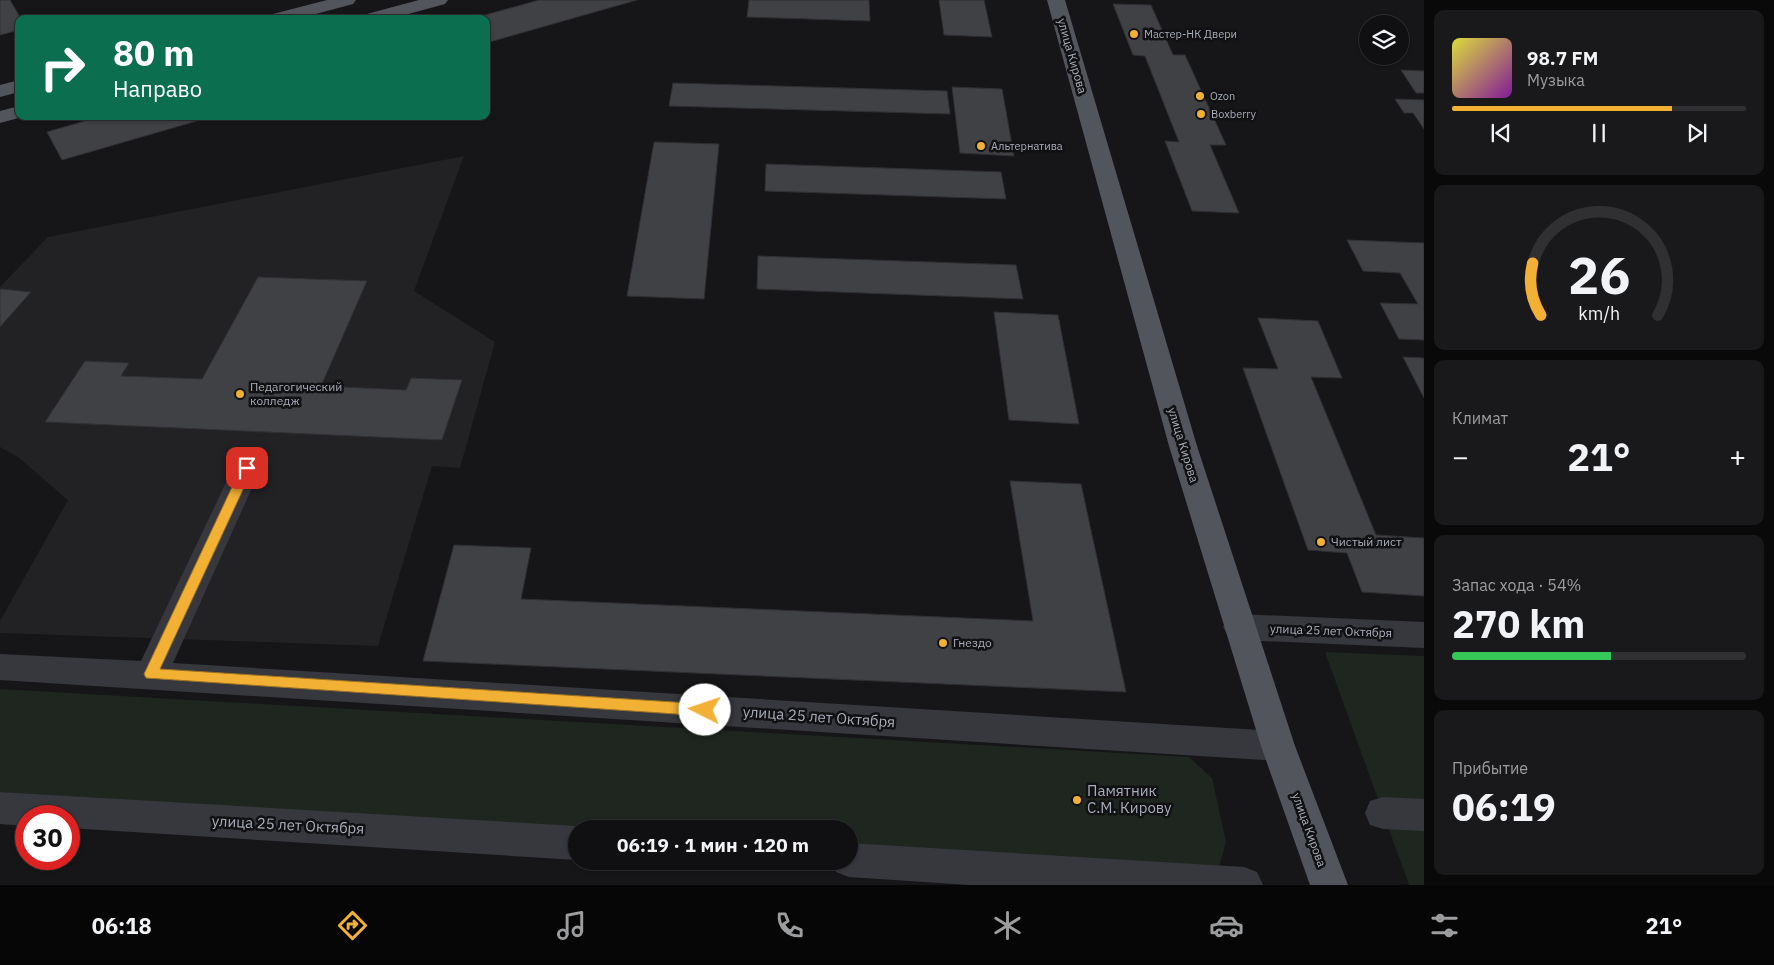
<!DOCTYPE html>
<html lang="ru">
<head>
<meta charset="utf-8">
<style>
  body { margin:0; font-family:"IBM Plex Sans",sans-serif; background:#19191b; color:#f1f3f6; height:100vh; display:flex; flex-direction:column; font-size:19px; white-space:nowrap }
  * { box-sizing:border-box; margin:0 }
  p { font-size:16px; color:#9c9d9f }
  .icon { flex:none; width:28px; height:28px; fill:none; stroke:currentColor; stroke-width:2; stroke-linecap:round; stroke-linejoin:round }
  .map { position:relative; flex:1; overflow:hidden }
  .details { display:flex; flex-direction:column; gap:10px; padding:10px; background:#09090a; width:350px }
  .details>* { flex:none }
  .hud { position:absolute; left:15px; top:15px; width:475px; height:105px; border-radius:10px; box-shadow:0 1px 4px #0004,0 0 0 1px #303032; background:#0b6e4f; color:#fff; overflow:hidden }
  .controls { position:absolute; left:1359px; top:15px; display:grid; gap:10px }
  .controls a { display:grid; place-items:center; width:50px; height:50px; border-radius:50%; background:#101012; box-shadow:0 1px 4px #0004,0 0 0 1px #303032; font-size:25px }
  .speed { position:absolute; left:15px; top:805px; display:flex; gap:10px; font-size:25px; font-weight:700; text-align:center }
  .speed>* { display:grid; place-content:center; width:65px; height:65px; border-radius:50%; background:#101012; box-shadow:0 1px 4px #0004,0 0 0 1px #303032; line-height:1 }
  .speed .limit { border:8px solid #d22; background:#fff; color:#111 }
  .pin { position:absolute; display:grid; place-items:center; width:42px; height:42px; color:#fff; margin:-21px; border-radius:10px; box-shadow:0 2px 8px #0006 }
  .me { position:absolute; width:55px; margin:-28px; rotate:274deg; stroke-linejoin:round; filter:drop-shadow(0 0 4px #0008) }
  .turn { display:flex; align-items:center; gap:18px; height:105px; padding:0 15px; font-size:22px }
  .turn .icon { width:65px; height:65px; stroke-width:2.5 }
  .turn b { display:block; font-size:35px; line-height:42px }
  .big { font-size:38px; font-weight:700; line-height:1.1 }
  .details .widget { flex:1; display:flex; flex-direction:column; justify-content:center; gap:8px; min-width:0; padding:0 18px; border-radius:10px; background:#19191b }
  .details .dial { align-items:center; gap:0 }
  .dial svg { height:130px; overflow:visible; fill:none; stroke:#303032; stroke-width:7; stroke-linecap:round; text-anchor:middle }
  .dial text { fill:#f1f3f6; stroke:none }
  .song { display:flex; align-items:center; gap:15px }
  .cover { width:60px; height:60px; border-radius:8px; background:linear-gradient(135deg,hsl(60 70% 55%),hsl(290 70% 35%)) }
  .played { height:5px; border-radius:2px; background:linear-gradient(90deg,#f2b134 75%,#303032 75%) }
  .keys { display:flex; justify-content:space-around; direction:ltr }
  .heat { display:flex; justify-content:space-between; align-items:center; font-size:28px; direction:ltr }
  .charge { height:8px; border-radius:4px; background:linear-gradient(90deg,#34c759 54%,#303032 0) }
  .trip { position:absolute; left:568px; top:820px; width:290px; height:50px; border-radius:25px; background:#101012; box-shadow:0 1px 4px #0004,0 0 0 1px #303032; font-weight:700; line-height:50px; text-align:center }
  .tabs { display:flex; height:80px; justify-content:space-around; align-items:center; background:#060607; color:#9c9d9f }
  .tabs .icon { width:35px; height:35px }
  .tabs .active { color:#f2b134 }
  .tabs b { font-size:22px; color:#f1f3f6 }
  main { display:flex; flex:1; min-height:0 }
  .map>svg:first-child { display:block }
  .built { fill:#222225 }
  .green { fill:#1e261f }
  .building { fill:#404145; stroke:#303034 }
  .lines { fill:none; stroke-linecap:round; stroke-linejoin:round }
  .minor { fill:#37383d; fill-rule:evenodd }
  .major { fill:#53555c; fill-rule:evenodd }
  .route { fill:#f2b134; stroke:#9d7322 }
  .poi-dot { fill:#f2b134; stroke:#111113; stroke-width:2 }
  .labels { text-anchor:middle; stroke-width:5; stroke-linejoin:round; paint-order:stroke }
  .far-poi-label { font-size:11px; fill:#a8adb8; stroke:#111113; text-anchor:start }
  .street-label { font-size:12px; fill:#a8adb8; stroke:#111113 }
  .poi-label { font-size:12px; fill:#a8adb8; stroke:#111113; text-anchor:start }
  .near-street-label { font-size:15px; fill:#a8adb8; stroke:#111113 }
  .near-poi-label { font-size:15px; fill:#a8adb8; stroke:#111113; text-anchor:start }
</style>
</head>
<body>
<main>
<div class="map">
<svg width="1424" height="885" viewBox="0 0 1424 885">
  <rect width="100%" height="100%" fill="#161618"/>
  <polygon class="built" points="464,156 414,291 495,342 460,468 432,466 378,646 0,633 0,621 68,500 18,457 0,447 0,287 48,237"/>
  <g class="green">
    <polygon points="1325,652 1424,656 1424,885 1409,885"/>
    <polygon points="0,689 1189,757 1212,778 1226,842 1219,867 849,844 849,829 597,829 0,792"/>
  </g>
  <g class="building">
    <polygon points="0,0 10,0 21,19 19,19 19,30 0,35"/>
    <polygon points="539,0 637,0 486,43 486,19 471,19"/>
    <polygon points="749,0 869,0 870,21 747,17"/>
    <polygon points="939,0 984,0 992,37 944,35"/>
    <polygon points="1113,4 1151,5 1173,55 1185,55 1226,145 1210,145 1239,213 1192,211 1165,141 1179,142 1145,56 1133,55"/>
    <polygon points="1401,70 1424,71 1424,93 1416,93"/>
    <polygon points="673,83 947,91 950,114 669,106"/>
    <polygon points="952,87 1002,89 1014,156 960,153"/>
    <polygon points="1395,99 1424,100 1424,129 1413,113 1404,113"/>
    <polygon points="102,116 214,116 62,160 47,132"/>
    <polygon points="654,142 719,144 704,299 627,296"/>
    <polygon points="766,164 1001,172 1006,199 765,191"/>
    <polygon points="1347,240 1424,243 1424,340 1399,339 1380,303 1418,304 1400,273 1363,271"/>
    <polygon points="758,256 1016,265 1023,299 757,289"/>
    <polygon points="258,277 367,281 321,386 406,390 411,378 462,380 442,440 45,422 85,361 129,363 121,376 202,379"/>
    <polygon points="1,289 31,292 0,327 0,290"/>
    <polygon points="994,312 1058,315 1079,424 1009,420"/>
    <polygon points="1258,318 1318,321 1342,378 1311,377 1376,535 1424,538 1424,596 1362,592 1347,553 1308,550 1243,368 1278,369"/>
    <polygon points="1403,357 1424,358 1424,398"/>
    <polygon points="1010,481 1081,484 1126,692 423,661 454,545 531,548 521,599 1033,621"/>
  </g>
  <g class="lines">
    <g class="minor">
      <polygon points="247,458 257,461 261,468 173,663 1278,731 1290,735 1295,746 1290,757 1278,761 0,680 0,654 141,661 233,468 237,461"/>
      <polygon points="1239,614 1424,622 1424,648 1239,640 1228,636 1223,627 1228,618"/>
      <polygon points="0,792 576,826 583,829 576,829 576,860 69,828 69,816 26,816 26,826 0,824"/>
      <polygon points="1383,797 1424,799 1424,831 1383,829 1370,825 1365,813 1370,801"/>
      <polygon points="849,843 1244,867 1257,872 1263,885 969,885 849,877 836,872 831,861 849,861"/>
    </g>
    <g class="major">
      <polygon points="327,0 356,0 353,4 297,19 266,19 269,15"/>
      <polygon points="419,0 448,0 445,4 390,19 360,19 363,15"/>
      <polygon points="1047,0 1065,0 1197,446 1295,746 1348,885 1310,885 1261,746 1169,446"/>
      <polygon points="19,80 19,92 0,97 0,85"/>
      <polygon points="19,106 19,116 26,116 0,123 0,111"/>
    </g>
  </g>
  <polygon class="route" points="247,464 253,468 160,669 705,704 710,706 712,710 710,714 705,716 146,678 144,674 241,468"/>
  <g class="poi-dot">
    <circle cx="1134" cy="34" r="5"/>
    <circle cx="1200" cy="96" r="5"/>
    <circle cx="1201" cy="114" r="5"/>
    <circle cx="981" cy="146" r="5"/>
    <circle cx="240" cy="394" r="5"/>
    <circle cx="1321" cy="542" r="5"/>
    <circle cx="943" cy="643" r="5"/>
    <circle cx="1077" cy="800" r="5"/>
  </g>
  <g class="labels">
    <g class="far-poi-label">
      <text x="1144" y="38">Мастер-НК Двери</text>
      <text x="1210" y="100">Ozon</text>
      <text x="1211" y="118">Boxberry</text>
      <text x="991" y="150">Альтернатива</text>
    </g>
    <g class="street-label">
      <text transform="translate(1072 56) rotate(74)" y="4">улица Кирова</text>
      <text transform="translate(1183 445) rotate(73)" y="4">улица Кирова</text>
      <text transform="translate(1331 631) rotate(2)" y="4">улица 25 лет Октября</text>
      <text transform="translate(1309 830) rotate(70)" y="4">улица Кирова</text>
    </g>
    <g class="poi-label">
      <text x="250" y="391">Педагогический<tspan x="250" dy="14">колледж</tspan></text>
      <text x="1331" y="546">Чистый лист</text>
      <text x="953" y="647">Гнездо</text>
    </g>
    <g class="near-street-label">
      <text transform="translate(819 717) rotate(4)" y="5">улица 25 лет Октября</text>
      <text transform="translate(288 825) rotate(3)" y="5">улица 25 лет Октября</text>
    </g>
    <g class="near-poi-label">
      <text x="1087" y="796">Памятник<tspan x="1087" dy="17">С.М. Кирову</tspan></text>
    </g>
  </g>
</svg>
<div class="controls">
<a><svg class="icon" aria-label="layers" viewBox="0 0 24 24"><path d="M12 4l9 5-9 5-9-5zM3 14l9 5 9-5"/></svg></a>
</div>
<div class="speed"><div class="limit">30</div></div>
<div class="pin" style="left:247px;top:468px;background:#d93025"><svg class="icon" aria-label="arrive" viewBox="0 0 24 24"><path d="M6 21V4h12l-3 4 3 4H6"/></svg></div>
<svg class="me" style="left:705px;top:710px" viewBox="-20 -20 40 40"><circle r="19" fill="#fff"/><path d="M0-13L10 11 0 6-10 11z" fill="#f2b134"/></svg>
<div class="trip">06:19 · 1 мин · 120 m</div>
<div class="hud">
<div class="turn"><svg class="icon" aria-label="right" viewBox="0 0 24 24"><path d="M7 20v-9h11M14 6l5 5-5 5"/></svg><div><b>80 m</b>Направо</div></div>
</div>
</div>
<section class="details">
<div class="widget">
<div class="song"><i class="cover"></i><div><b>98.7 FM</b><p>Музыка</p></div></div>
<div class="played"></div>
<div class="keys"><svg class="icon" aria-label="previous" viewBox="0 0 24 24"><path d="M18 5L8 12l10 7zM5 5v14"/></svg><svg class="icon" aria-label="pause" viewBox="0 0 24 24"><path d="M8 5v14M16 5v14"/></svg><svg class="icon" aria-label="next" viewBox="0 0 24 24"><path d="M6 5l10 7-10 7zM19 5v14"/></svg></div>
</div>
<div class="widget dial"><svg viewBox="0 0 100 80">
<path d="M14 69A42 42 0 1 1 86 69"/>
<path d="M14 69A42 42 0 0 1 9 37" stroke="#f2b134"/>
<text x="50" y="56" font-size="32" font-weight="700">26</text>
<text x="50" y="72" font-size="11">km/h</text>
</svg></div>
<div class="widget"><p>Климат</p>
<div class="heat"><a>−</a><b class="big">21°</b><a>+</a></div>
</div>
<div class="widget"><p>Запас хода · 54%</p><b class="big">270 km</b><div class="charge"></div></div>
<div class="widget"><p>Прибытие</p><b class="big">06:19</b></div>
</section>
</main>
<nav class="tabs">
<b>06:18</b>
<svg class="icon active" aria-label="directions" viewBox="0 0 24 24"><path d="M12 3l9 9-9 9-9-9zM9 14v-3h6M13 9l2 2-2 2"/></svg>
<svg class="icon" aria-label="music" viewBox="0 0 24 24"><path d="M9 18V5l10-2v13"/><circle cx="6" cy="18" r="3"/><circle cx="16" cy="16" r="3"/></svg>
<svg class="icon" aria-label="phone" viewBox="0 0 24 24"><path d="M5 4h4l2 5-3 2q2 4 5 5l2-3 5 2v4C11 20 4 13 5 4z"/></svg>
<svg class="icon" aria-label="climate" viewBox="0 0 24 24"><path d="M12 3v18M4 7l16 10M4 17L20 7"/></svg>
<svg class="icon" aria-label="car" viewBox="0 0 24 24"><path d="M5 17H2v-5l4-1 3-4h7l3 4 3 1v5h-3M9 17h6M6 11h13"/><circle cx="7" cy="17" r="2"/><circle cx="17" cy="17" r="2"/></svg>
<svg class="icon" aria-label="filters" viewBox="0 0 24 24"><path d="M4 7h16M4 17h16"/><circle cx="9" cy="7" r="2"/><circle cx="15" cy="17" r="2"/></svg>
<b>21°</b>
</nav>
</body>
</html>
